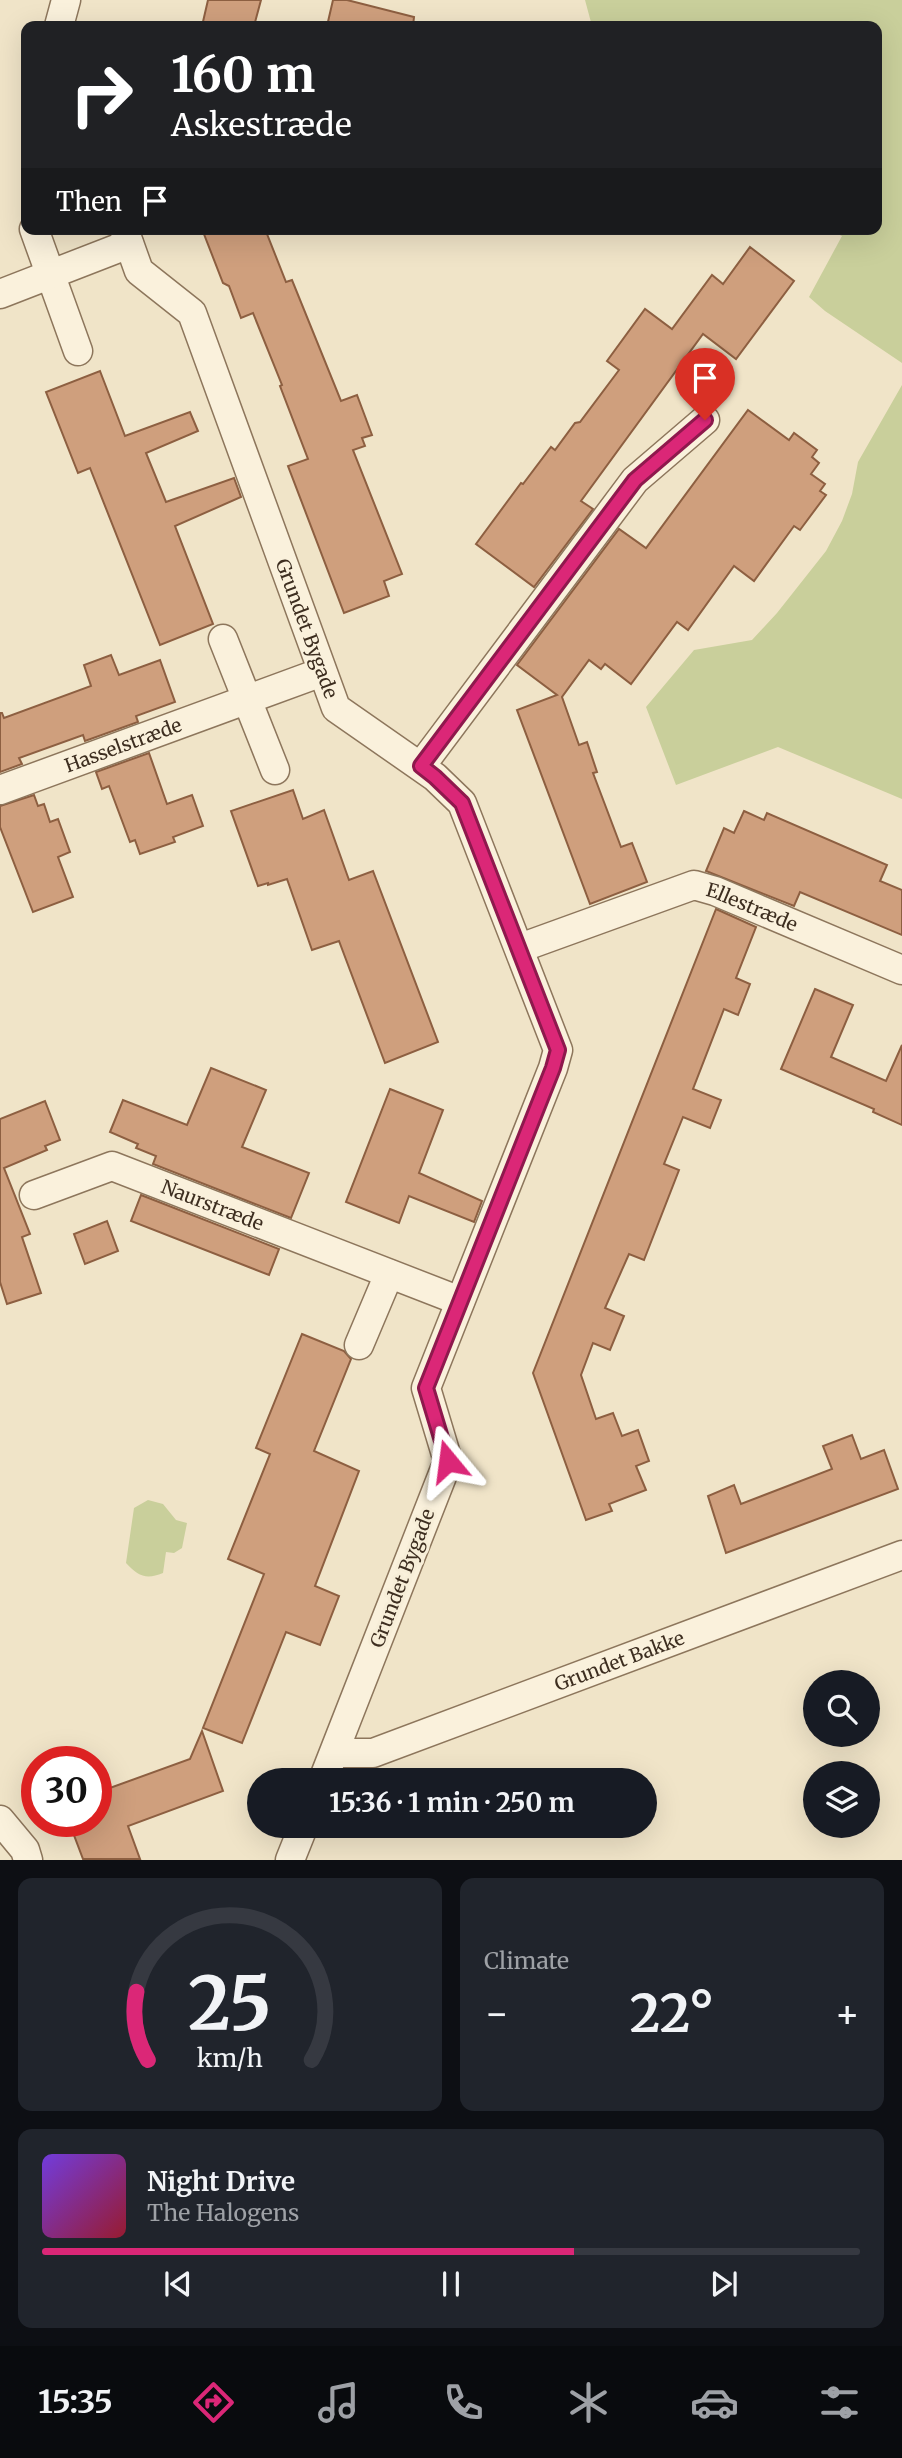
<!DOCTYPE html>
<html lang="en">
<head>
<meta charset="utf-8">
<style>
  body { margin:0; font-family:Merriweather,serif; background:#20242c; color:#f1f3f6; height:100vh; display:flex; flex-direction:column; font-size:26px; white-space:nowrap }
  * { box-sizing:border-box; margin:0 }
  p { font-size:23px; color:#9ea1a6 }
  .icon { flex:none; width:38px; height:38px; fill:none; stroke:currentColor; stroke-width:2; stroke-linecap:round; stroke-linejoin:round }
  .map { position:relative; height:1860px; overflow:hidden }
  .drawer { display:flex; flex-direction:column; gap:18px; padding:18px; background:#0d0f14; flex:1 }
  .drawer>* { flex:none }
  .top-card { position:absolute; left:21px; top:21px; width:861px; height:214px; border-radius:14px; box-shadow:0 7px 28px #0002; background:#202124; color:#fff; overflow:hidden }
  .controls { position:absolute; left:803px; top:1670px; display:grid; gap:14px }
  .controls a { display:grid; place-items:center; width:77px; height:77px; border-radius:50%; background:#171b24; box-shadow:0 7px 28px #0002; font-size:35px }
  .speed { position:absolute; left:21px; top:1746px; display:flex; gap:14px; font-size:35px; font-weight:700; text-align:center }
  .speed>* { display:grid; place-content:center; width:91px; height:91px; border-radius:50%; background:#171b24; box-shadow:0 7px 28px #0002; line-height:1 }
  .speed .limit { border:10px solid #d22; background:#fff; color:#111 }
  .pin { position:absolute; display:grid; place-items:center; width:60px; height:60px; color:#fff; margin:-72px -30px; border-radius:50% 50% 50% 0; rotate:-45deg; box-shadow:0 0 7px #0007 }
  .pin .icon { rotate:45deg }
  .me { position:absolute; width:77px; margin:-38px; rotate:344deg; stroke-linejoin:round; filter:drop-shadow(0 0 5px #0008) }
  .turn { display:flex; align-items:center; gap:24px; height:147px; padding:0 35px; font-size:32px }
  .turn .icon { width:91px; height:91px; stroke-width:2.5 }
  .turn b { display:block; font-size:49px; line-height:60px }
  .then { display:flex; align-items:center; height:66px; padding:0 35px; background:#0003; gap:14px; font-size:26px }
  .big { font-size:52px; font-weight:700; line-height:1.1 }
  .drawer .tile { flex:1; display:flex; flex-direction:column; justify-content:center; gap:10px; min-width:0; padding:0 24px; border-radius:14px; background:#20242c }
  .drawer .dial { align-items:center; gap:0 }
  .dial svg { height:182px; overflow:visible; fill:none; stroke:#363941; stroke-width:7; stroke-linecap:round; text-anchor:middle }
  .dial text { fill:#f1f3f6; stroke:none }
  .song { display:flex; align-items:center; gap:21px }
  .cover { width:84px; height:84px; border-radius:10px; background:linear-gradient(135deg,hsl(260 70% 55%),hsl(350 70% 35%)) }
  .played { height:7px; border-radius:4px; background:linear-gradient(90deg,#db2777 65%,#363941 65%) }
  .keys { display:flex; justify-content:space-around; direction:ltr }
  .heat { display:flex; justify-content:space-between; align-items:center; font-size:38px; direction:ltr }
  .drawer .tiles { flex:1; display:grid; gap:18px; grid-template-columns:1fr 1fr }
  .tile:last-child { grid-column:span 2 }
  .trip { position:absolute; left:247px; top:1768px; width:410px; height:70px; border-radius:35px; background:#171b24; box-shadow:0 7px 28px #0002; font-weight:700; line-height:70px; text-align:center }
  .dock { display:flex; height:112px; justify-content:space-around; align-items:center; background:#090b0e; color:#9ea1a6 }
  .dock .icon { width:49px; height:49px }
  .dock .current { color:#db2777 }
  .dock b { font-size:32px; color:#f1f3f6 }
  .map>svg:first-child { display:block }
  .green { fill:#c9cf9b }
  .building { fill:#cf9f7d; stroke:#8d5f41; stroke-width:2 }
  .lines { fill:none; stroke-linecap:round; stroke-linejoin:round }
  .minor-casing { stroke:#8d765c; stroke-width:31 }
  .minor { stroke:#faf1dc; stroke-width:28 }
  .route-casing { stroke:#8e194d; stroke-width:18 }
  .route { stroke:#db2777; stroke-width:12 }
  .labels { text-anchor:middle; stroke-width:6; stroke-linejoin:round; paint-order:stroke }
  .street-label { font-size:19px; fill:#3d2e20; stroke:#f7eed8 }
</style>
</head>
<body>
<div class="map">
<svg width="902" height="1860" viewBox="0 0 902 1860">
  <rect width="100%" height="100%" fill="#f0e4c8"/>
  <g class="green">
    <polygon points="585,0 902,0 902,363 825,311 809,297 842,236 827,229 877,229 877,26 592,26"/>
    <polygon points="902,385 902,799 778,747 676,785 646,707 694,650 752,640 777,613 826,551 842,521 852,494 858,462"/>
    <path d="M 148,1500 L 163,1504 L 176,1520 L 187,1523 L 182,1548 L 174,1553 L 166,1552 L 163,1573 C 146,1580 138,1576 126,1563 L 134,1508 Z"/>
  </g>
  <g class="building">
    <polygon points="208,0 261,0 254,26 202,26"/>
    <polygon points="333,0 347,0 414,17 413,26 327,26"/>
    <polygon points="202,229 265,229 286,282 292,280 341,401 357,395 372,435 362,438 365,446 353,450 402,574 384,581 389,596 344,613 288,466 308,459 280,386 282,385 253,313 241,318 229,286 223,283"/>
    <polygon points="750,247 794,281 736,359 703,334 581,501 593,509 534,587 476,544 521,483 523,484 551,447 555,450 575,423 580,422 619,370 607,361 645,309 672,329 712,275 723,284"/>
    <polygon points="100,371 125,436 190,412 198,431 146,453 166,502 234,478 241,497 175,526 213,624 160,645 90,468 78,473 46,392"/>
    <polygon points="748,410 789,440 794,433 817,450 812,457 819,463 811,474 825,484 820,491 826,495 800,530 794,526 754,581 734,566 688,630 677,622 631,684 605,664 601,669 589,660 562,697 579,745 587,742 597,772 593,773 621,847 632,843 647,882 590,904 517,710 557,695 517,665 619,529 646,548"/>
    <polygon points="111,655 119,675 160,660 175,702 136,716 138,722 85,741 83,735 19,758 22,764 0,772 0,713 2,713 4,718 91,686 84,665"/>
    <polygon points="149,753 167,804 192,795 203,826 173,837 175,842 140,854 135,840 130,842 109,786 102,789 96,772"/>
    <polygon points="293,790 303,819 324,810 349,880 373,871 438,1042 385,1063 339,941 312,950 287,879 268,885 268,883 258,886 231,811"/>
    <polygon points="34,795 38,806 44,804 50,822 58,819 70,852 58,857 73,897 33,912 0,827 0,806"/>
    <polygon points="744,811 764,820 767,813 887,865 880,881 902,890 902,935 800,892 794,906 706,871 724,828 734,833"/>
    <polygon points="716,909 756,927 736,978 750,984 738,1015 724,1009 693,1089 721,1100 710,1128 683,1117 664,1164 679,1170 644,1260 629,1254 605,1308 624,1316 610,1350 593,1343 581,1375 596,1419 613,1413 622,1436 638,1430 649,1461 636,1466 646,1490 609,1504 612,1511 586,1520 533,1373"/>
    <polygon points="815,989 853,1005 831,1057 886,1081 902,1045 902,1125 873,1112 874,1109 781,1069"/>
    <polygon points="211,1068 266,1090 242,1147 309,1173 291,1218 153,1164 156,1156 136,1148 138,1144 110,1132 123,1100 187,1125"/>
    <polygon points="390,1089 443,1110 419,1173 482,1201 474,1222 409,1196 399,1223 346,1202"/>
    <polygon points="45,1101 60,1140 45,1146 47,1150 4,1168 30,1234 22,1237 41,1293 7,1304 0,1282 0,1119"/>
    <polygon points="141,1195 279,1249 269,1275 131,1221"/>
    <polygon points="107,1221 118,1251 85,1264 74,1234"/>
    <polygon points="302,1334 344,1351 351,1359 314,1451 359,1471 315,1586 339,1596 320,1645 286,1632 242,1743 203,1728 264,1574 228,1559 270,1454 256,1448"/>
    <polygon points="852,1435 861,1459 884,1450 898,1489 726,1553 708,1496 734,1485 741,1504 832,1469 823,1446"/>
    <polygon points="202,1731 223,1791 128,1826 140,1859 83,1859 69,1822 96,1822 96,1793 190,1759"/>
  </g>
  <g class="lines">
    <g class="minor-casing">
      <g id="minor">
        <polyline points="59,26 66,0"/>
        <polyline points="34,229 78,351"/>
        <path id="s1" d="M 124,229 L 139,271 L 192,313 L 336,708 L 435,777 L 462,803 L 558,1050 L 553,1068 L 426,1388 L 448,1461 L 323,1780"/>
        <polyline points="0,294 129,244"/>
        <polyline points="223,639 275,770"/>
        <polyline points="421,766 635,480 705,420"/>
        <path id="s2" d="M 0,790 L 322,672"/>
        <path id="s3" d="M 520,948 L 694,885 L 715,891 L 902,970"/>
        <path id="s4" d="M 34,1195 L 112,1166 L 460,1301"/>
        <polyline points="359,1345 389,1274"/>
        <path id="s5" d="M 335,1753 L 373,1753 L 902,1555"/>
        <polyline points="0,1820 25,1850 28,1860"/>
        <polyline points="290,1860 304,1825"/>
      </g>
    </g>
    <use href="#minor" class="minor"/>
  </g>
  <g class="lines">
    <g class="route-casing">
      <polyline id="route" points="448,1461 426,1388 553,1068 558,1050 462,803 435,777 421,766 635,480 705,420"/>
    </g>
    <use href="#route" class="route"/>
  </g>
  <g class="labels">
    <g class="street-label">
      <text dy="7" stroke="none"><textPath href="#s1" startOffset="448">Grundet Bygade</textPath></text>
      <text dy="7" stroke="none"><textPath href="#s2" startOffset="131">Hasselstræde</textPath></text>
      <text dy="7" stroke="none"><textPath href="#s3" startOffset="247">Ellestræde</textPath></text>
      <text dy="7" stroke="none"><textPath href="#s4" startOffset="191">Naurstræde</textPath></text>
      <text transform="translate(402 1578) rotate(-69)" y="7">Grundet Bygade</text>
      <text dy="7" stroke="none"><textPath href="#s5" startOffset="301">Grundet Bakke</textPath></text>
    </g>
  </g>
</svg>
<div class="controls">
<a><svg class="icon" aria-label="search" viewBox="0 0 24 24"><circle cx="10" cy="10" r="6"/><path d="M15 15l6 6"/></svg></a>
<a><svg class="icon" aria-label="layers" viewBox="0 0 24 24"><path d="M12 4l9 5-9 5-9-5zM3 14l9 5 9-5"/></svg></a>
</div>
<div class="speed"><div class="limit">30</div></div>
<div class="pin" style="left:705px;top:420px;background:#d93025"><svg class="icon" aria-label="arrive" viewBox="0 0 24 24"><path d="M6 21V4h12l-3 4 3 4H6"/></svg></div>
<svg class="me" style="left:448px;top:1461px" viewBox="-20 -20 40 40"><path d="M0-17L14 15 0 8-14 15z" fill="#db2777" stroke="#fff" stroke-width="4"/></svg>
<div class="trip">15:36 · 1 min · 250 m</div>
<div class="top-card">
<div class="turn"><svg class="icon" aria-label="right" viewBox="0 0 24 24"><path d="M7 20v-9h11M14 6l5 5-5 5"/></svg><div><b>160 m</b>Askestræde</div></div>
<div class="then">Then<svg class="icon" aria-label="arrive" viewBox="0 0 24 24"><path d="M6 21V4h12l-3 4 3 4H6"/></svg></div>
</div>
</div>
<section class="drawer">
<div class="tiles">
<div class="tile dial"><svg viewBox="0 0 100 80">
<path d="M14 69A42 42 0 1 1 86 69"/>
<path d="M14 69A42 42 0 0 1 9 39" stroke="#db2777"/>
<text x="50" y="56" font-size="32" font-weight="700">25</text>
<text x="50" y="72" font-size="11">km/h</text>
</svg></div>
<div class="tile"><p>Climate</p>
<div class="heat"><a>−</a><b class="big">22°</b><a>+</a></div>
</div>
<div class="tile">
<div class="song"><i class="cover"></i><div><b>Night Drive</b><p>The Halogens</p></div></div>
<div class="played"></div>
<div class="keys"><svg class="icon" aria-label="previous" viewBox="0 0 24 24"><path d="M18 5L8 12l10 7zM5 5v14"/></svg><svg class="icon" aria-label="pause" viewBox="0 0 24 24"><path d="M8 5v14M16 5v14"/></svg><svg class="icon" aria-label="next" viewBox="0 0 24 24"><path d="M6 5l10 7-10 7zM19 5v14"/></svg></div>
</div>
</div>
</section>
<nav class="dock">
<b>15:35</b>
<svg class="icon current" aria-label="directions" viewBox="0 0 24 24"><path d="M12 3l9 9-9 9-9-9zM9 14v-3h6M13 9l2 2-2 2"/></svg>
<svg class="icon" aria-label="music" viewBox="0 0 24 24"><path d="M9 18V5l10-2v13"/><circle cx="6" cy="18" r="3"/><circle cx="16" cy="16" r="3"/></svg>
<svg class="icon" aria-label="phone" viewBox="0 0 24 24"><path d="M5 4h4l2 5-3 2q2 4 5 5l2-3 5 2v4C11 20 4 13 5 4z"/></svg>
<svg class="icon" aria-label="climate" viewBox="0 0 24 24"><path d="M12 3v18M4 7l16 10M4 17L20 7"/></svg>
<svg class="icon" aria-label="car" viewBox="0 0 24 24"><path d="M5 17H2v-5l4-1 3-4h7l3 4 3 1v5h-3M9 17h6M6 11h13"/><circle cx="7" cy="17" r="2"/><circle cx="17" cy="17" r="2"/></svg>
<svg class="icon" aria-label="filters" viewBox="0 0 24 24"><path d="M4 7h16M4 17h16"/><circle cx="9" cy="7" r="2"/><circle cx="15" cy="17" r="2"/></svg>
</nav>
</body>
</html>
